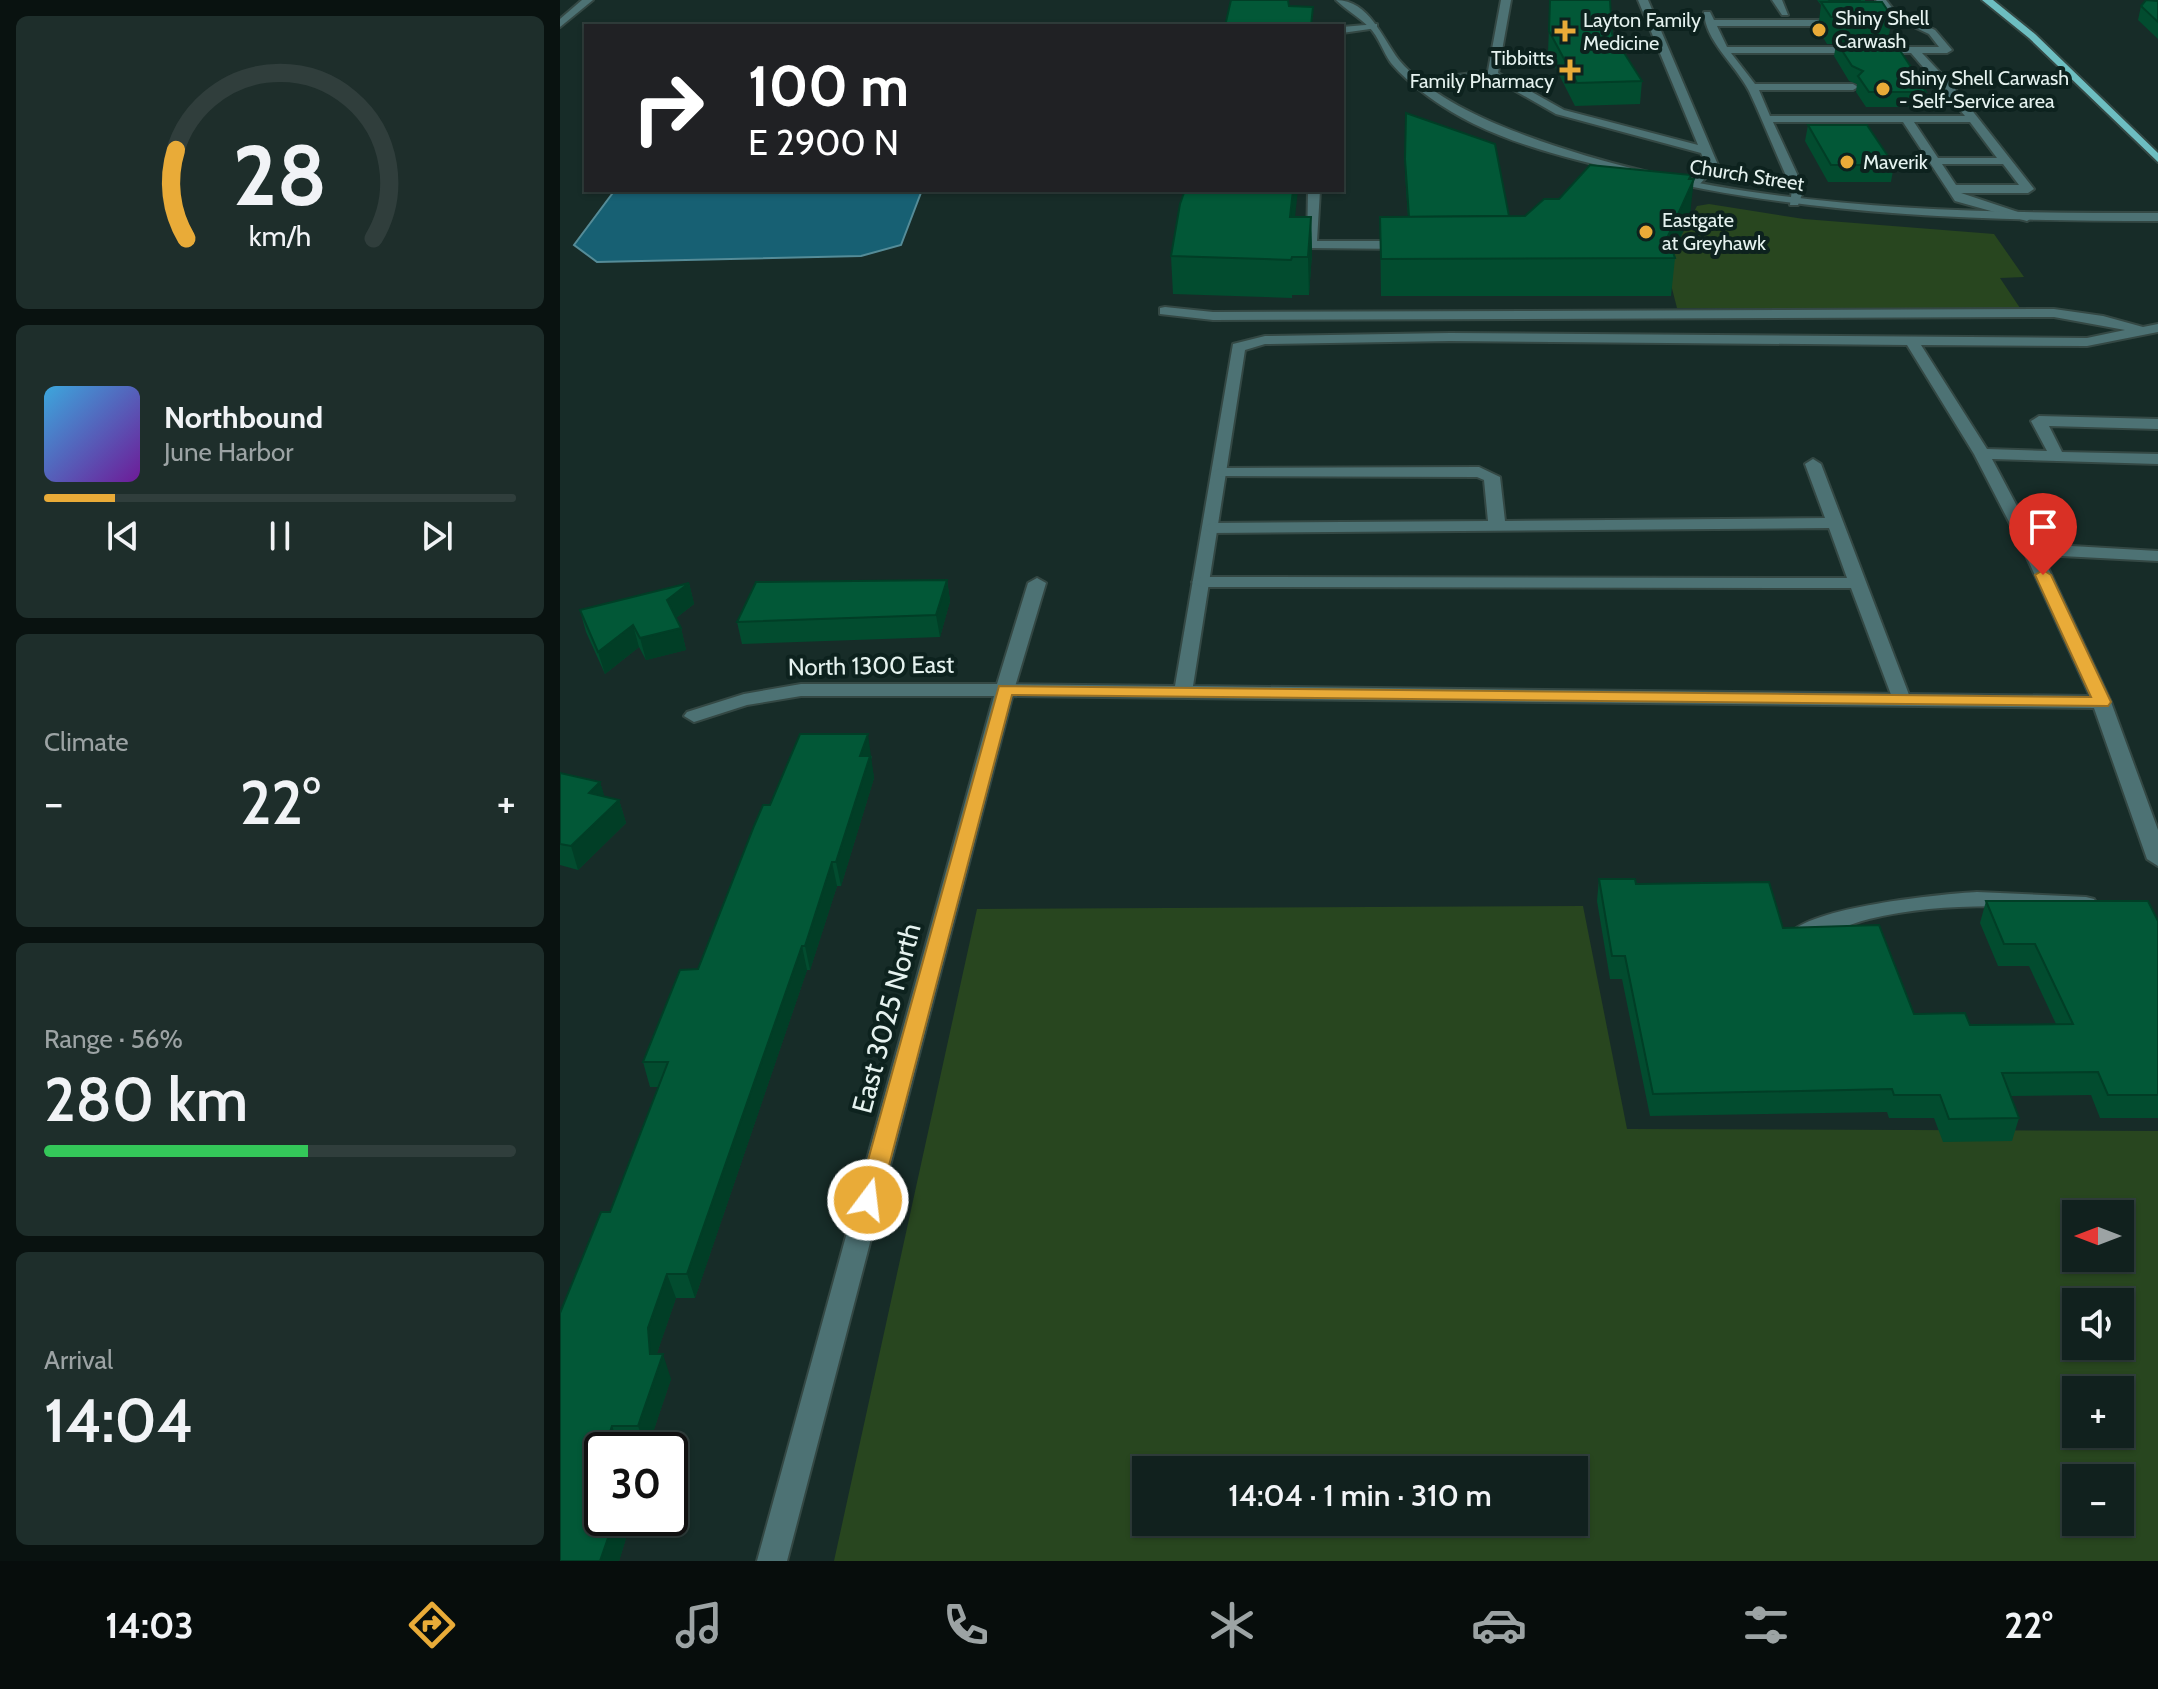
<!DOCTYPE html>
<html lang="en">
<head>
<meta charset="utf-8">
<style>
  body { margin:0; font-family:Cabin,sans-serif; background:#1e2e2b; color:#f1f3f6; height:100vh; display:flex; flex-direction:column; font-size:30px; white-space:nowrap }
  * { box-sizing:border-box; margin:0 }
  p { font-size:26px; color:#9ca3a4 }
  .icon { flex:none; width:44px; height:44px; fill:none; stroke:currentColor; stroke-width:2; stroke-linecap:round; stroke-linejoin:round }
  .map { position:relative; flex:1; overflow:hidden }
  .details { display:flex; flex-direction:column; gap:16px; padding:16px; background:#091210; width:560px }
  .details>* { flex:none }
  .banner { position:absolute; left:24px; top:24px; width:760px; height:168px; border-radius:0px; box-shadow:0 2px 6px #0004,0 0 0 2px #303e3c; background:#202124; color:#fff; overflow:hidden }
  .needle { width:52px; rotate:270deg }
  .fabs { position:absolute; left:1502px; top:1200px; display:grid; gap:16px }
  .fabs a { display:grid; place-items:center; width:72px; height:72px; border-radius:0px; background:#11211e; box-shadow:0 2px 6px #0004,0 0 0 2px #303e3c; font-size:40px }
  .speed { position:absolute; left:24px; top:1432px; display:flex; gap:16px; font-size:40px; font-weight:700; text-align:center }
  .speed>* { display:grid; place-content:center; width:104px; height:104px; border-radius:50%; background:#11211e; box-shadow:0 2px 6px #0004,0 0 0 2px #303e3c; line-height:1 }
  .speed .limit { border:4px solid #111; border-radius:12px; background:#fff; color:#111 }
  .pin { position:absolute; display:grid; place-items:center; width:68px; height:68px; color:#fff; margin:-82px -34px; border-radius:50% 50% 50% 0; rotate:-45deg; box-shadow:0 0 8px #0007 }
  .pin .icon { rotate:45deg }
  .me { position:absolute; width:88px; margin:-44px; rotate:15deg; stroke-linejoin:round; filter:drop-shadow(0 0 6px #0008) }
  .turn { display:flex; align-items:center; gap:28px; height:168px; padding:0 32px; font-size:36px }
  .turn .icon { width:104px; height:104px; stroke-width:2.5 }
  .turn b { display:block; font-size:56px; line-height:68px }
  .big { font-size:60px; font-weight:600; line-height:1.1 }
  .details .tile { flex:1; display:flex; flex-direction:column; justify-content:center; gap:12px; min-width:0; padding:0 28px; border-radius:12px; background:#1e2e2b }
  .details .dial { align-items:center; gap:0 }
  .dial svg { height:208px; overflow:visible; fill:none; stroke:#303e3c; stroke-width:7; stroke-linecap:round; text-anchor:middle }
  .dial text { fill:#f1f3f6; stroke:none }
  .song { display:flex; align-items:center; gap:24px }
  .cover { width:96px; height:96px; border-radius:12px; background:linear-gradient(135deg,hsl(200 70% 55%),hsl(280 70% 35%)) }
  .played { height:8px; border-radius:4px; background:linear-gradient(90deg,#e9ab38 15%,#303e3c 15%) }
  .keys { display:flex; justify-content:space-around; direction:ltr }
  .heat { display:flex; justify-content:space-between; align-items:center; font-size:44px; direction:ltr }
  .charge { height:12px; border-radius:6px; background:linear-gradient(90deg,#34c759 56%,#303e3c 0) }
  .trip { position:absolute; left:572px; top:1456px; width:456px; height:80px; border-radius:0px; background:#11211e; box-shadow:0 2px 6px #0004,0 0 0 2px #303e3c; font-weight:600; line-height:80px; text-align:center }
  .dock { display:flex; height:128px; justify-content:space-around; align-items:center; background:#070d0c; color:#9ca3a4 }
  .dock .icon { width:56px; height:56px }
  .dock .on { color:#e9ab38 }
  .dock b { font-size:36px; color:#f1f3f6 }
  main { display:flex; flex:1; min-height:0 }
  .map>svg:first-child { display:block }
  .green { fill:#28461f; fill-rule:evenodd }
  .water { fill:#176073; stroke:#558c98; stroke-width:2 }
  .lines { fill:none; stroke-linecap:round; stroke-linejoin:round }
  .service-casing { stroke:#344844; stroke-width:4 }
  .minor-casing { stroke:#344844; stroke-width:4 }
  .primary-casing { stroke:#344844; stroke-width:4 }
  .service { fill:#4d7274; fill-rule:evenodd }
  .minor { fill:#4d7274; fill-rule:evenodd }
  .primary { fill:#6dbec1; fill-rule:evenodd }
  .wall { fill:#024c2f }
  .shaded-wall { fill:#013e26 }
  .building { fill:#025837; stroke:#013e26; stroke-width:2 }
  .route { fill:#e9ab38; stroke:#976f24; stroke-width:2 }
  .poi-dot { fill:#e9ab38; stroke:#0d221e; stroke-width:3 }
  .labels { text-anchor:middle; stroke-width:8; stroke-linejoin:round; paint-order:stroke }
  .far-poi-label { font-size:20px; fill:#e5f2ef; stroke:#0d221e; text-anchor:start }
  .far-street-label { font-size:20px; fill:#e5f2ef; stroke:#0d221e }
  .street-label { font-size:24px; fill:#e5f2ef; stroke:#0d221e }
  .near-street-label { font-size:28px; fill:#e5f2ef; stroke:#0d221e }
</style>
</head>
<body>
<main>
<section class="details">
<div class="tile dial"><svg viewBox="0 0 100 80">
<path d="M14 69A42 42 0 1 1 86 69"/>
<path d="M14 69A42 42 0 0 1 10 35" stroke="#e9ab38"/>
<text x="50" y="56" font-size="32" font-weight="700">28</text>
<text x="50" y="72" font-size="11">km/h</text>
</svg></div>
<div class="tile">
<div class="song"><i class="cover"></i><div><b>Northbound</b><p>June Harbor</p></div></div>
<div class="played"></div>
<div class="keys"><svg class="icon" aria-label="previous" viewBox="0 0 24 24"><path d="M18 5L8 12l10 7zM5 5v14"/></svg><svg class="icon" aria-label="pause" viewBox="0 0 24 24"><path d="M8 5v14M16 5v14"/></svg><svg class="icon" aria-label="next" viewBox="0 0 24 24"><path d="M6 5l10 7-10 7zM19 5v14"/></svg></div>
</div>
<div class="tile"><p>Climate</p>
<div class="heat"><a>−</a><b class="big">22°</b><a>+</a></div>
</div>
<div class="tile"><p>Range · 56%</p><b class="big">280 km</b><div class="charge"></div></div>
<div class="tile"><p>Arrival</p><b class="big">14:04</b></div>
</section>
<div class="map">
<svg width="1598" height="1561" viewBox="0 0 1598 1561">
  <rect width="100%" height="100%" fill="#172c28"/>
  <g class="green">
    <polygon points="1149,204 1244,219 1434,234 1464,277 1440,278 1460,308 1117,308 1106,265 1137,206"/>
    <path d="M 1023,906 L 1067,1129 L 1598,1131 L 1598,1561 L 274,1561 L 417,909 ZM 1516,1214 L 1560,1214 L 1560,1258 L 1516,1258 ZM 1516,1302 L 1560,1302 L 1560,1346 L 1516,1346 ZM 1516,1390 L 1560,1390 L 1560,1434 L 1516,1434 ZM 586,1470 L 1014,1470 L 1014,1522 L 586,1522 ZM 1516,1478 L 1560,1478 L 1560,1522 L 1516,1522 Z"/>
  </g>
  <polygon class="water" points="55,190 362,190 341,245 301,256 37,262 14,245"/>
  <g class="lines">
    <g class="service-casing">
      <g id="service">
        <polygon points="941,0 951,0 938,73 1004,110 1138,145 1078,0 1088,0 1158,165 1156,167 1137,187 1129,187 1129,183 1146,165 1141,153 996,114 931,77 854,85 854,81 858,80 928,71"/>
        <polygon points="1212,0 1222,0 1228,15 1222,15"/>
        <polygon points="1316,0 1326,0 1333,9 1316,17 1300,16 1300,12 1322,8"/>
        <path d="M 1144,12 L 1150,12 L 1154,20 L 1354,20 L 1375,30 L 1392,50 L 1387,53 L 1362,53 L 1392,85 L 1474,189 L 1468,193 L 1401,193 L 1473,217 L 1467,221 L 1395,201 L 1343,122 L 1213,122 L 1244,189 L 1238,205 L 1230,205 L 1232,189 C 1217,157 1204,123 1189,91 C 1175,64 1145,41 1144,12 ZM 1157,26 L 1352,26 L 1369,34 L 1379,47 L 1167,47 ZM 1171,53 L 1351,53 L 1405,116 L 1210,116 L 1199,90 L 1293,90 L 1298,87 L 1293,84 L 1195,84 ZM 1354,122 L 1410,122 L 1437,158 L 1378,158 ZM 1382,164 L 1443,164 L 1459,185 L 1396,185 Z"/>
        <polygon points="817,24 817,28 782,33 782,27"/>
        <polygon points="748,190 760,190 757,241 847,241 853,245 847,249 747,248"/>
        <path d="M 605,307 L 653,312 L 1494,309 L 1543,316 L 1583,327 L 1598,324 L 1598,332 L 1527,346 L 1361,345 L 1427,449 L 1487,451 L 1471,421 L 1479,416 L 1598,419 L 1598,429 L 1489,426 L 1502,452 L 1598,454 L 1598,464 L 1432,459 L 1477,544 L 1598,551 L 1598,561 L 1482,555 L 1551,702 L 1598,830 L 1598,866 L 1587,859 L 1534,708 L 445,696 L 436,690 L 445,684 L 615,686 L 673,344 L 705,336 L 890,333 L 1527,338 L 1565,330 L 1494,317 L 653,320 L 600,314 L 600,308 ZM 890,341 L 1347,345 L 1414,454 L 1463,549 L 1530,696 L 633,686 L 685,350 L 705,344 Z"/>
        <path d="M 1417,892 L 1526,897 L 1534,899 L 1537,904 L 1534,909 L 1526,911 C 1454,905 1380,902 1309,919 C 1285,925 1263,937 1239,943 L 1231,941 L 1228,936 C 1246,907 1382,894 1417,892 Z"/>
      </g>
    </g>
    <g class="minor-casing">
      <g id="minor">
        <polygon points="22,0 33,0 0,27 0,19"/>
        <path d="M 776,0 C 809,0 822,38 839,60 C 866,92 913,115 951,130 C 1157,210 1381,213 1598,213 L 1598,221 C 1417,221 1246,216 1069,173 C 1017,160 963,148 914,124 C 886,110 851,87 831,63 C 823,52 819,37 809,27 C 799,17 786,10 776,0 Z"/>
        <polygon points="1253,459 1261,464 1351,700 1349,704 1335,704 1333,700 1291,588 641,587 632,582 641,577 1287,578 1269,528 651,533 643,528 651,523 928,521 924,480 917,477 654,476 652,473 660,468 919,467 940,477 945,521 1265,518 1245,464"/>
        <polygon points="477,578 486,583 454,690 227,1561 197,1561 434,696 241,696 187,705 134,722 124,716 127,712 184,694 241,684 437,684 468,583"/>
      </g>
    </g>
    <g class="primary-casing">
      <polygon id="primary" points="1422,0 1433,0 1475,34 1598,153 1598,162 1469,38"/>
    </g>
    <use href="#service" class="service"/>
    <use href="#minor" class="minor"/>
    <use href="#primary" class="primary"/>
  </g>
  <g class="wall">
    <polygon points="990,0 1052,34 1082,81 1080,104 1015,106 988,53"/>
    <polygon points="1257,0 1305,0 1305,2 1332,17 1328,41 1342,47 1341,52 1351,67 1349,76 1366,92 1364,107 1306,107 1296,92 1297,84 1289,81 1274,56 1276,44 1267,44 1258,29 1261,5"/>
    <polygon points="1598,1 1598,39 1578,20 1581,6"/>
    <polygon points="846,113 949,216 965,216 999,199 1131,175 1130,215 1114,253 1115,258 1111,296 821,296 820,217 848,217 845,173"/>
    <polygon points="1248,125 1334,165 1331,182 1268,182 1245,141"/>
    <polygon points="735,217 751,217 752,253 749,295 732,295 732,298 613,294 611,256"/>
    <polygon points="387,580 390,601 380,637 182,644 177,622"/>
    <polygon points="129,583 134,604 116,618 121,628 126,650 86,660 79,647 45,674 26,632 20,610"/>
    <polygon points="312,756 311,760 314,778 281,886 277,886 250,970 247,970 135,1298 116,1298 97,1353 111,1379 87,1450 42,1450 42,1518 70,1518 71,1522 59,1561 0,1561 50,1212 99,1087 90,1087 83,1062 138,969 210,805"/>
    <polygon points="0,773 40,782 44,796 59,800 66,823 18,870 0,865"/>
    <polygon points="1039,879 1076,884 1223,928 1354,1014 1410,1025 1496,1024 1469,966 1438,966 1420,923 1426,901 1598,921 1598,1118 1540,1118 1531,1095 1450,1096 1459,1118 1452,1141 1383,1142 1374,1118 1329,1118 1327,1112 1090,1116 1062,979 1050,979 1037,901"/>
  </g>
  <g class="shaded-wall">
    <polygon points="1131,175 1130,189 1134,179 1130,215 1111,258 1108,236"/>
    <polygon points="733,190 738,190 731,253 730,217"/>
    <polygon points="751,217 752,253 749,295 748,257"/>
    <polygon points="387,580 390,601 380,637 376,615"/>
    <polygon points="129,583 134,604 112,621 107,600"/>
    <polygon points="73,625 79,647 45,674 38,652"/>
    <polygon points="121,628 126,650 86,660 80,638"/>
    <polygon points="308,734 314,778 281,886 276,862 300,756"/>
    <polygon points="40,782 47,805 29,793"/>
    <polygon points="59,800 66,823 18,870 11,846"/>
    <polygon points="272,862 277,886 250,970 245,946"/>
    <polygon points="242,946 247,970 135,1298 127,1274"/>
    <polygon points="107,1274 116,1298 97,1353 98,1367 103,1354 111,1379 87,1450 78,1426 90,1354 88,1328"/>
    <polygon points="52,1426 61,1450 44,1450"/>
    <polygon points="42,1454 42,1507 27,1497"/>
    <polygon points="55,1518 70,1518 71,1522 59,1561 40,1561"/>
  </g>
  <g class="building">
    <polygon points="671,0 728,0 729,6 753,7 751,26 665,26"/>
    <polygon points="990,0 1050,0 1052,34 1082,81 1017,83 989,31"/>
    <polygon points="1269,0 1300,0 1300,2 1271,2"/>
    <polygon points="1586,0 1598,1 1598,22 1581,6"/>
    <polygon points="1261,2 1322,2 1332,17 1271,17"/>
    <polygon points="1276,41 1339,41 1342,47 1339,49 1351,67 1346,71 1347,75 1357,77 1366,92 1309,92 1298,76 1303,71 1292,66"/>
    <polygon points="846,113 935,144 949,216 849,217 845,159"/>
    <polygon points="1248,125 1307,125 1334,165 1271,165"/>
    <polygon points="1030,165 1131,175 1129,179 1134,179 1108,236 1115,258 821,259 820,217 965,216 984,199 999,199"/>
    <polygon points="625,190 733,190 730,217 751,217 748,257 732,257 731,260 611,256 620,204"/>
    <polygon points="387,580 376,615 177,622 196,582"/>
    <polygon points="129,583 107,600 121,628 80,638 73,625 38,652 20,610"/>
    <polygon points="240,734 308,734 300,756 310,756 276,862 272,862 245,946 242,946 127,1274 107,1274 88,1328 90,1354 103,1354 78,1426 52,1426 44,1450 42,1450 42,1454 27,1497 42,1497 42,1518 55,1518 40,1561 0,1561 0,1313 41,1212 50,1212 108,1062 83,1062 120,970 138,969 194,826 203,805 210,805"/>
    <polygon points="0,773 40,782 29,793 59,800 11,846 0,844"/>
    <polygon points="1039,879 1075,879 1076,884 1209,882 1223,928 1319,925 1354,1014 1405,1013 1410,1025 1513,1024 1475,944 1444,944 1426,901 1588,901 1598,921 1598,1095 1548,1095 1538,1072 1442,1073 1459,1118 1389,1119 1380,1095 1334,1095 1332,1089 1093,1094 1065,956 1052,956"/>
  </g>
  <polygon class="route" points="1483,570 1491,575 1551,702 1548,706 452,695 320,1200 317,1207 308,1210 300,1207 297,1200 439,686 1531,697 1475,575"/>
  <g class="poi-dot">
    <circle cx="1259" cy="30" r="8"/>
    <path d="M1001 19h8v8h8v8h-8v8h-8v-8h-8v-8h8z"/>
    <path d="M1006 58h8v8h8v8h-8v8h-8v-8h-8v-8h8z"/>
    <circle cx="1323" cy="89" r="8"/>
    <circle cx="1287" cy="162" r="8"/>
    <circle cx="1086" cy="232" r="8"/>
  </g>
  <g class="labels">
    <g class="far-poi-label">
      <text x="1275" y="25">Shiny Shell<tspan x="1275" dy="23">Carwash</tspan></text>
      <text x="1023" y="27">Layton Family<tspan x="1023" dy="23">Medicine</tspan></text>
      <text x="994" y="65" text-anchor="end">Tibbitts<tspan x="994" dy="23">Family Pharmacy</tspan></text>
      <text x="1339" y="85">Shiny Shell Carwash<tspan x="1339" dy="23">- Self-Service area</tspan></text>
      <text x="1303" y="169">Maverik</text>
      <text x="1102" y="227">Eastgate<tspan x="1102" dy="23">at Greyhawk</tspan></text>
    </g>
    <g class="far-street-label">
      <text transform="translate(1187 175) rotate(9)" y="7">Church Street</text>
    </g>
    <g class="street-label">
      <text transform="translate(311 666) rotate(-1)" y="8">North 1300 East</text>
    </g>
    <g class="near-street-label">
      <text transform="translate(326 1018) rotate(-75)" y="10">East 3025 North</text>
    </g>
  </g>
</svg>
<div class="fabs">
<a><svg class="needle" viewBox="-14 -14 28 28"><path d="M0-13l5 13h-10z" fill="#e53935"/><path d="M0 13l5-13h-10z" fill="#9ca3a4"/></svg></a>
<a><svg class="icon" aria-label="sound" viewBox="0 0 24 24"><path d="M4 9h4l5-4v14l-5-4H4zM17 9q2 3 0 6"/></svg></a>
<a>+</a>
<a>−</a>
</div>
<div class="speed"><div class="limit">30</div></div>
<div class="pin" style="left:1483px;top:575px;background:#d93025"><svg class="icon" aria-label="arrive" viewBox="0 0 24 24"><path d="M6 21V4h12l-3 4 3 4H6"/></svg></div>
<svg class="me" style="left:308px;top:1200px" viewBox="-20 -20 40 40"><circle r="17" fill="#e9ab38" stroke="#fff" stroke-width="3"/><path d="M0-11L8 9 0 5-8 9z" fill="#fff"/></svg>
<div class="trip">14:04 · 1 min · 310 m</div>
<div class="banner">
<div class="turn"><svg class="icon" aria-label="right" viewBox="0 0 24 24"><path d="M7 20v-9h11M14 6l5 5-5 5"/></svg><div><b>100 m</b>E 2900 N</div></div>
</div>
</div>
</main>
<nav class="dock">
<b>14:03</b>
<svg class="icon on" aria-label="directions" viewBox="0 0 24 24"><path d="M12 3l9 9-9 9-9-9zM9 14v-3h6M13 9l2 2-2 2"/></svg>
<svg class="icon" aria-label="music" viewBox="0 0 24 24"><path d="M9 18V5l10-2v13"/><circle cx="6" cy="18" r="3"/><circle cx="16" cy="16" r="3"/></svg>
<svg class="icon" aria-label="phone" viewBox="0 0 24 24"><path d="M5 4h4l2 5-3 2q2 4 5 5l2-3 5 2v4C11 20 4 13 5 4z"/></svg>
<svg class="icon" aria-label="climate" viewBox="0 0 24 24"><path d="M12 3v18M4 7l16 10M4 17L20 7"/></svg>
<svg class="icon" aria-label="car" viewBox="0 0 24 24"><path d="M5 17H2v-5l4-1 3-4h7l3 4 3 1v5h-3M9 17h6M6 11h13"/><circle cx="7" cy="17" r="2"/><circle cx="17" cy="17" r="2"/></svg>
<svg class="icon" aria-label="filters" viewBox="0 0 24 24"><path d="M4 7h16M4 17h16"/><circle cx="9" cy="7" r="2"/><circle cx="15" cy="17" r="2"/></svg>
<b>22°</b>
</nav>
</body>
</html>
